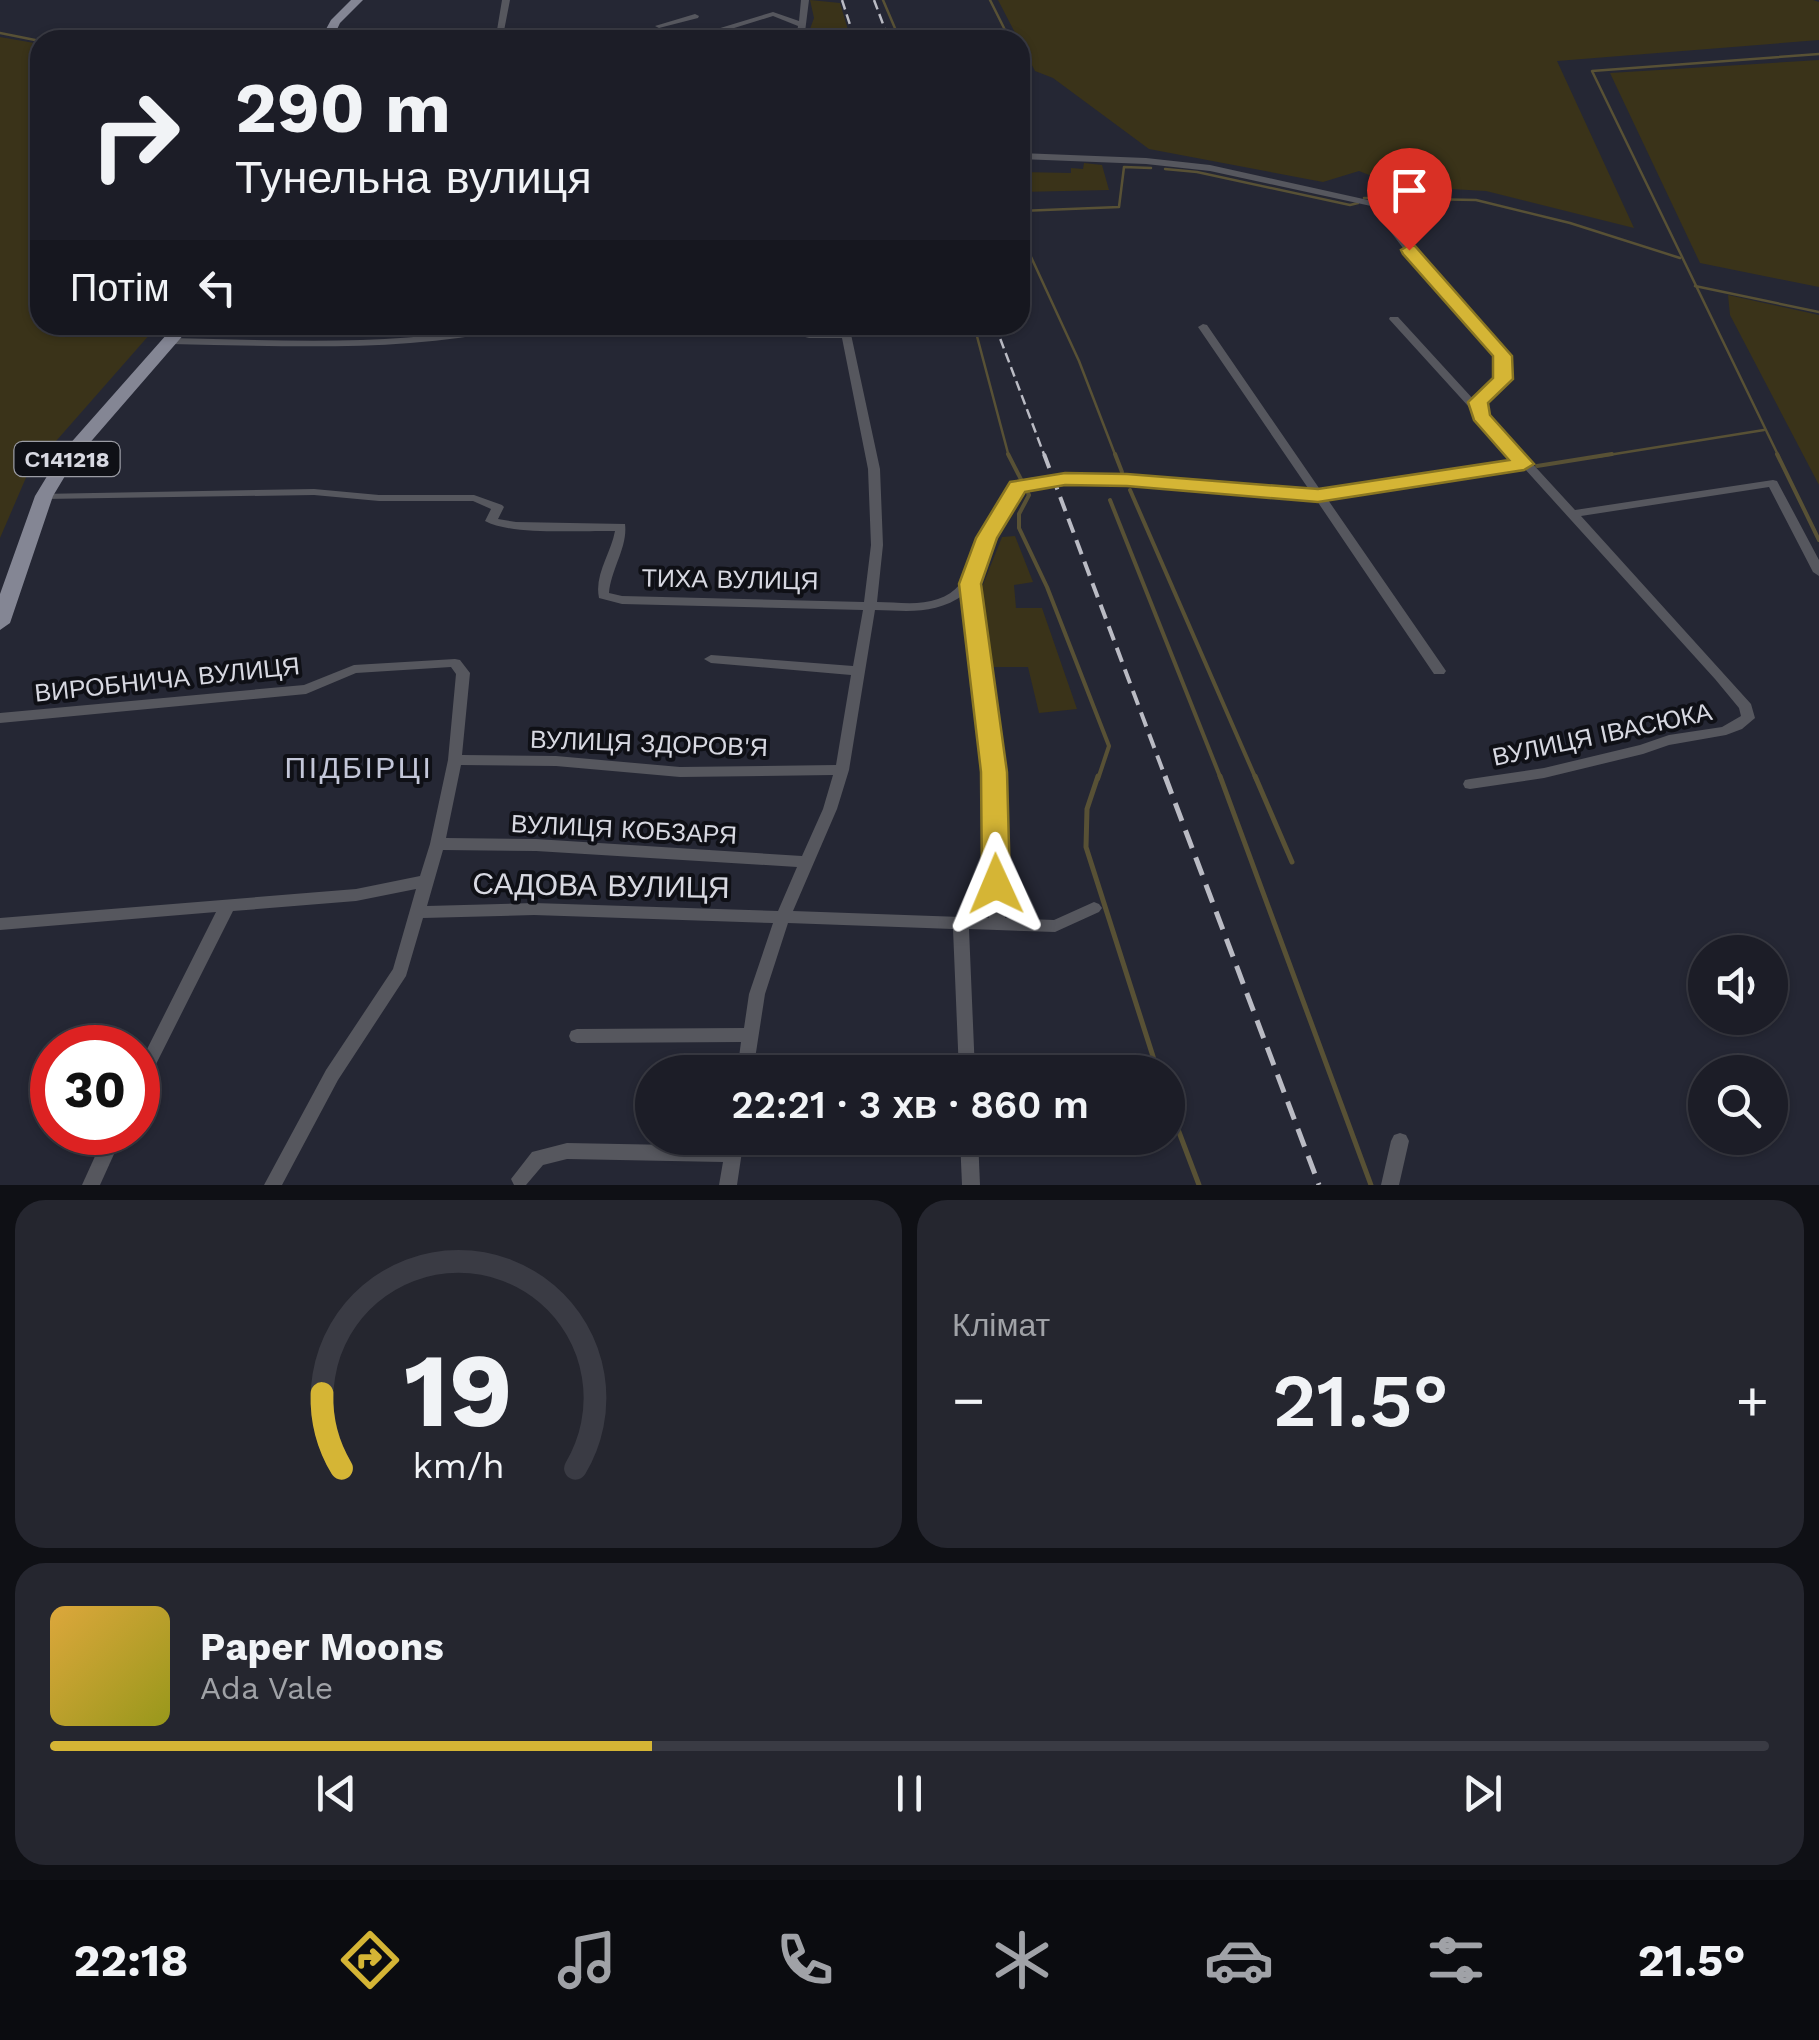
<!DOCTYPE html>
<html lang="uk">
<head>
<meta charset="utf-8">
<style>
  body { margin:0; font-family:"Work Sans",sans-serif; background:#25262f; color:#f1f3f6; height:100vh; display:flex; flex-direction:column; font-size:38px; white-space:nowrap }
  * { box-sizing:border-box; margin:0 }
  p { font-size:32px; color:#a0a2a7 }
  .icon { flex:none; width:55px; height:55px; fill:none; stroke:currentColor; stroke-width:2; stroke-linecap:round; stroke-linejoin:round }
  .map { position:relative; height:1185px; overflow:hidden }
  .side { display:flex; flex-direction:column; gap:15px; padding:15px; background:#0f1015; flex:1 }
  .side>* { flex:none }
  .top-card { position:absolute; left:30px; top:30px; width:1000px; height:305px; border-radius:30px; box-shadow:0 2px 8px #0004,0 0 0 2px #3a3b44; background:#1c1d27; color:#f1f3f6; overflow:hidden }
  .buttons { position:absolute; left:1688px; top:935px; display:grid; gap:20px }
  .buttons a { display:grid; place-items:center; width:100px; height:100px; border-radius:50%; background:#1c1d27; box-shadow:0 2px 8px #0004,0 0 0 2px #3a3b44; font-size:50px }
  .speed { position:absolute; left:30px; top:1025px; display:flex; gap:20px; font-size:50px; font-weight:700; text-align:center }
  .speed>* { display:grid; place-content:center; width:130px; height:130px; border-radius:50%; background:#1c1d27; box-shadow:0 2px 8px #0004,0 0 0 2px #3a3b44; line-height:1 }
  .speed .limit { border:15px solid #d22; background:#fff; color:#111 }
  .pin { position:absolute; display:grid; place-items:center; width:85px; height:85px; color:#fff; margin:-102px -42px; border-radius:50% 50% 50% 0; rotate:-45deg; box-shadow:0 0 10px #0007 }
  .pin .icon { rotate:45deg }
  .me { position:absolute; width:110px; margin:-55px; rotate:359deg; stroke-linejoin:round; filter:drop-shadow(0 0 8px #0008) }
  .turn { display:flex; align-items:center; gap:35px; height:210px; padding:0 40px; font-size:45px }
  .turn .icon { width:130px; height:130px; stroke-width:2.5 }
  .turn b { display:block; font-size:70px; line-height:85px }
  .then { display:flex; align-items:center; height:95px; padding:0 40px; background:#0003; gap:20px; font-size:38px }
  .big { font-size:75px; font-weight:600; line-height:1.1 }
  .side .card { flex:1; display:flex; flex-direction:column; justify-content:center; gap:15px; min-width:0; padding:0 35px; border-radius:30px; background:#25262f }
  .side .dial { align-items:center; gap:0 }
  .dial svg { height:260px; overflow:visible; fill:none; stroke:#3a3b44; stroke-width:7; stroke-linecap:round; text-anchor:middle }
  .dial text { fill:#f1f3f6; stroke:none }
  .song { display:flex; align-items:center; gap:30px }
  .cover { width:120px; height:120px; border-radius:15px; background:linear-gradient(135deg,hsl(40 70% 55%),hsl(60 70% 35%)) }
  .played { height:10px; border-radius:5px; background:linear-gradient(90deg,#d5b535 35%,#3a3b44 35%) }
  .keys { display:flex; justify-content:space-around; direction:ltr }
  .heat { display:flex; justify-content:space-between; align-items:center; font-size:55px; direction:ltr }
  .side .tiles { flex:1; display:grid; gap:15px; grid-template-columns:1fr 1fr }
  .card:last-child { grid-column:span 2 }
  .trip { position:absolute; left:635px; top:1055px; width:550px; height:100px; border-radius:50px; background:#1c1d27; box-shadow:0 2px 8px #0004,0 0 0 2px #3a3b44; font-weight:600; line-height:100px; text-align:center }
  .tab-bar { display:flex; height:160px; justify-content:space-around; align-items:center; background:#0b0c10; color:#a0a2a7 }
  .tab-bar .icon { width:70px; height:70px }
  .tab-bar .active { color:#d5b535 }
  .tab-bar b { font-size:45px; color:#f1f3f6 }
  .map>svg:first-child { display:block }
  .green { fill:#3a3319 }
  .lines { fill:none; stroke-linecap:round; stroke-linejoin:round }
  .stream-far2 { stroke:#585135; stroke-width:2.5 }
  .stream-far1 { stroke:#585135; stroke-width:4 }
  .stream { stroke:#585135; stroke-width:5 }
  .minor { fill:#56575e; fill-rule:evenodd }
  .primary { fill:#848694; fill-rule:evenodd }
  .rail-far2 { stroke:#babbc4; stroke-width:2.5; stroke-dasharray:10 5; stroke-linecap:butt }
  .rail-far1 { stroke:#babbc4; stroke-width:4; stroke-dasharray:15 8; stroke-linecap:butt }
  .rail { stroke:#babbc4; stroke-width:5; stroke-dasharray:19 10; stroke-linecap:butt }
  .route { fill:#d5b535; stroke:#8a7622; stroke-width:2.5 }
  .labels { text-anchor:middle; stroke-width:8; stroke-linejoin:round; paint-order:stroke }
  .shield { fill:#0f1016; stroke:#9b9ca4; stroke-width:2.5 }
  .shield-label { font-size:22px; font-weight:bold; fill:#d7d8e1 }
  .street-label { font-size:25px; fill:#d7d8e1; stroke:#0f1016 }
  .quarter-label { font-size:30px; letter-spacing:2.5px; fill:#c4c7d9; stroke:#0f1016 }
  .near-street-label { font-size:30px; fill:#d7d8e1; stroke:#0f1016 }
</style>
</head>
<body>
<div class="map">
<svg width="1819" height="1185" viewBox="0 0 1819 1185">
  <rect width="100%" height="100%" fill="#252734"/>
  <g class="green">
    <polygon points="810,0 840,3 851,40 806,40 814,18"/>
    <polygon points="998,0 1813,0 1819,2 1819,40 1557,61 1634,228 1486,191 1397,186 1359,171 1323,182 1149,149 1053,78 1035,71"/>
    <polygon points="0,37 40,44 40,325 158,325 28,473 0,538"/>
    <polygon points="1819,60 1819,287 1700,263 1610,73"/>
    <polygon points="1084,163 1102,165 1109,190 1020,192 1020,172 1071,173 1071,168 1083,169"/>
    <polygon points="1728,295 1819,315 1819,485 1730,315"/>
    <polygon points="1015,536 1033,582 1014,585 1016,608 1042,608 1077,709 1039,713 1028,667 991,667 982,587 1002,537"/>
  </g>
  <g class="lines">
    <g class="stream-far2">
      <polyline points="883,0 900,40"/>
      <polyline points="990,0 1010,40"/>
      <polyline points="0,33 40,41"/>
      <polyline points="1020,62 1026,76"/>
      <polyline points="1165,169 1197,172 1350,205 1358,203"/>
      <polyline points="1364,198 1476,200 1570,223 1680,258"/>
      <polyline points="1020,211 1119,207 1124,167 1151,168"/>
      <polyline points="1020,233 1079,361 1116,457"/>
      <polyline points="1695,286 1819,312"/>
      <polyline points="974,325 1009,457"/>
      <polyline points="1596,457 1764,430"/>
      <polyline points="1779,457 1592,71 1819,54"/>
    </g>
    <g class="stream-far1">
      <polyline points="1008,454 1029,495 1019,514 1019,528 1047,587 1109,746 1098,779"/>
      <polyline points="1115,454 1122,472"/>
      <polyline points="1777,454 1819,540"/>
      <polyline points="1537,466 1612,454"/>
      <polyline points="1130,490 1256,779"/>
      <polyline points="1110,500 1221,779"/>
    </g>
    <g class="stream">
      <polyline points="1098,776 1087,809 1086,847 1158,1072"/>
      <polyline points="1220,776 1371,1185"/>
      <polyline points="1255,776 1292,862"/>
      <polyline points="1168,1103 1199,1185"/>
    </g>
    <g class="minor">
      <polygon points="502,0 510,0 503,36 717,29 773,12 799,21 801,0 809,0 804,40 796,40 798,26 773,16 718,33 501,40 426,40 430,38 496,36"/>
      <polygon points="695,14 699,16 698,18 659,28 655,26"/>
      <path d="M 1020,153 L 1146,158 L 1210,165 L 1377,202 L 1412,248 L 1496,338 L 1507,355 L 1508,379 L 1483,403 L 1485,412 L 1575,510 L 1773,480 L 1777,481 L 1819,560 L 1819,576 L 1813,572 L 1769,487 L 1581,516 L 1751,704 L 1755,718 L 1742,729 L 1726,735 L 1669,745 L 1643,754 L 1544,778 L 1470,789 L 1465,788 L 1463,784 L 1465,780 L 1470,779 L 1544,768 L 1640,745 L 1669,735 L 1722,727 L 1741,716 L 1739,708 L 1715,679 L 1523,467 L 1326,497 L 1444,668 L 1446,671 L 1444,674 L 1434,674 L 1315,498 L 1127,483 L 1031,485 L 1015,496 L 1006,510 L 981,572 L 974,581 L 1001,772 L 1005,918 L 1054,920 L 1094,902 L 1099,904 L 1102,908 L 1099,912 L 1055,932 L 969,929 L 975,1072 L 959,1072 L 953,929 L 788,923 L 765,994 L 753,1072 L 737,1072 L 741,1042 L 577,1043 L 571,1041 L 569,1036 L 571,1031 L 577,1029 L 744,1028 L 749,994 L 773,923 L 534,915 L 423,918 L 406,976 L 338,1080 L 282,1185 L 264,1185 L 326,1070 L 393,969 L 416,889 L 356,901 L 233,911 L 144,1088 L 138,1090 L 138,1067 L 216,912 L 0,930 L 0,918 L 356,889 L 420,876 L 430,844 L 448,760 L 456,674 L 451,667 L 356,673 L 306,694 L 0,723 L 0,713 L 304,685 L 354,665 L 455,659 L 460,660 L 470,673 L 462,755 L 556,756 L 680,767 L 836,765 L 851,675 L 711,663 L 704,659 L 711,655 L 853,666 L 863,610 L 622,604 L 599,598 C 594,575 611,553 615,531 C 581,530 513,536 485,521 L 491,509 L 473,501 L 379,501 L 314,495 L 44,499 L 38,496 L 40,494 L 314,489 L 379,495 L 474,495 L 502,505 L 504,507 L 498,519 L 516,522 L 625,524 C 628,547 611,569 609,593 L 622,596 L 864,602 L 871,545 L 868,469 L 842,338 L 809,338 L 767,327 L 766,325 L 783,325 L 809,332 L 840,332 L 839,325 L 849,325 L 880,469 L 883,545 L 877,602 C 897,602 918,606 938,599 C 989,583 975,496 1025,479 C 1039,475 1064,478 1079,478 C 1156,476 1233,485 1310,491 L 1198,327 L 1203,324 L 1207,325 L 1321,491 L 1518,461 L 1389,319 L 1390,317 L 1398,317 L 1474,400 L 1498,378 L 1497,355 L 1488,342 L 1406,252 L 1371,206 L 1210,171 L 1146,164 L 1020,159 ZM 965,594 L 987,772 L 989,918 L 793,911 L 837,809 L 849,770 L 875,610 C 910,611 935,615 965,594 ZM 461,765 L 556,766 L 680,777 L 833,775 L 823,809 L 802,856 L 536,839 L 446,838 ZM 443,850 L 536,851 L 797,867 L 778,911 L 534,903 L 427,906 Z"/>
      <path d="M 501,325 L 521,325 L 520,327 C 405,353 288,346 171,344 L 166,341 L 171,338 C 281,340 393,347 501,325 Z"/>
      <polygon points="106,1132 124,1132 100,1185 82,1185"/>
      <polygon points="1400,1133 1406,1135 1409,1141 1399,1185 1381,1185 1391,1141 1394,1135"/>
      <polygon points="726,1138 744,1138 737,1185 719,1185 723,1162 567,1159 543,1165 526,1185 514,1185 511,1179 532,1152 567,1143 725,1146"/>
      <polygon points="960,1138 978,1138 980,1185 962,1185"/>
    </g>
    <g class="primary">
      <polygon points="351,0 363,0 340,23 332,40 320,40 331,20"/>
      <polygon points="175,325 192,325 74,461 53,496 10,623 0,630 0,594 35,496 60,455"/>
    </g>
    <g class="rail-far2">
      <polyline points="842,0 855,40"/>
      <polyline points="874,0 889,40"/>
      <polyline points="995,325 1045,457"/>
    </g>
    <polyline class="rail-far1" points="1044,454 1166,779"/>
    <polyline class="rail" points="1165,776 1319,1185"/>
  </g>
  <polygon class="route" points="1409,245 1415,246 1512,356 1513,379 1488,403 1490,415 1534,464 1524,470 1318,502 1127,486 1065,485 1025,492 997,538 981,584 1007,772 1010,884 1006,892 996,895 986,892 982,884 981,772 959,584 976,538 1010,482 1065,473 1127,474 1318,489 1509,460 1474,420 1468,402 1493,378 1493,356 1403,254 1401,250"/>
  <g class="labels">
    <rect class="shield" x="14.5" y="442" width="105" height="34" rx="8"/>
    <g class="shield-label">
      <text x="67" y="467">С141218</text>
    </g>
    <g class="street-label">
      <text transform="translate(730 579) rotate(1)" y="9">ТИХА ВУЛИЦЯ</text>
      <text transform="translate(167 679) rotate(-6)" y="9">ВИРОБНИЧА ВУЛИЦЯ</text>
      <text transform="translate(1602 734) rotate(-12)" y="9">ВУЛИЦЯ ІВАСЮКА</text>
      <text transform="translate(649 743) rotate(2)" y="9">ВУЛИЦЯ ЗДОРОВ'Я</text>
      <text transform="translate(624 829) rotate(3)" y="9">ВУЛИЦЯ КОБЗАРЯ</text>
    </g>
    <g class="quarter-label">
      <text x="359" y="778">ПІДБІРЦІ</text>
    </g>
    <g class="near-street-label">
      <text transform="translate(601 886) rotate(1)" y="10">САДОВА ВУЛИЦЯ</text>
    </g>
  </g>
</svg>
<div class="buttons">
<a><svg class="icon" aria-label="sound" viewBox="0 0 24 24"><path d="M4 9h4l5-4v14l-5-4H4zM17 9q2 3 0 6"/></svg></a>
<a><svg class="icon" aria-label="search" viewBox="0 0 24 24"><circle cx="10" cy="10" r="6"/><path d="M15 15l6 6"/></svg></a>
</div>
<div class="speed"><div class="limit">30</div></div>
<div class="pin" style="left:1409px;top:250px;background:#d93025"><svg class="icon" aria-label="arrive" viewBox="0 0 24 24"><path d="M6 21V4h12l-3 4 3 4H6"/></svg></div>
<svg class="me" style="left:996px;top:884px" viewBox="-20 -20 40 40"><path d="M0-17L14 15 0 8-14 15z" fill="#d5b535" stroke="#fff" stroke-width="4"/></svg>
<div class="trip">22:21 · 3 хв · 860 m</div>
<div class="top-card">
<div class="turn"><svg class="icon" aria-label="right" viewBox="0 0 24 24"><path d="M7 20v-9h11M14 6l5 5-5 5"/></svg><div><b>290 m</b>Тунельна вулиця</div></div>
<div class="then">Потім<svg class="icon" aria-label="left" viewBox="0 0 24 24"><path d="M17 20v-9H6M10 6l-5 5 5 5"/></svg></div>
</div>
</div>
<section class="side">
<div class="tiles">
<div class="card dial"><svg viewBox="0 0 100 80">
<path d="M14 69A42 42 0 1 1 86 69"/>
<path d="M14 69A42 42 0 0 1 8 46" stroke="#d5b535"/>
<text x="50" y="56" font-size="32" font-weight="700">19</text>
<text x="50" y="72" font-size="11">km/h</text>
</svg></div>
<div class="card"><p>Клімат</p>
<div class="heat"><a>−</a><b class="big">21.5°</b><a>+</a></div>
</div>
<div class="card">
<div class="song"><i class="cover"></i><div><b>Paper Moons</b><p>Ada Vale</p></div></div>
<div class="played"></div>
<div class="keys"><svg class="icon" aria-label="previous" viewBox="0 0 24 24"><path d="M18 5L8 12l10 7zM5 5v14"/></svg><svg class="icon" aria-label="pause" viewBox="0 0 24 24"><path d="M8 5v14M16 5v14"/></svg><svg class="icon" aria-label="next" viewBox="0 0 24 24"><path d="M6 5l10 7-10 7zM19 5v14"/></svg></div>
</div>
</div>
</section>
<nav class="tab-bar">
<b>22:18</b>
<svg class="icon active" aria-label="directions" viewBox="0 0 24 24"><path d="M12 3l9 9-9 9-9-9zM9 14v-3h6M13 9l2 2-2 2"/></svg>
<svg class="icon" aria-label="music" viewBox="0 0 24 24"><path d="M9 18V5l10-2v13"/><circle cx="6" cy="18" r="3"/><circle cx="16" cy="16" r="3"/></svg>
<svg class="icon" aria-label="phone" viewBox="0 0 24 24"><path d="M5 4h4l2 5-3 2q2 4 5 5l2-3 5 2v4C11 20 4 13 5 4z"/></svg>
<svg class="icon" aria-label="climate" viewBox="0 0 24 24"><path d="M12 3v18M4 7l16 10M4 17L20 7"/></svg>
<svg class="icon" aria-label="car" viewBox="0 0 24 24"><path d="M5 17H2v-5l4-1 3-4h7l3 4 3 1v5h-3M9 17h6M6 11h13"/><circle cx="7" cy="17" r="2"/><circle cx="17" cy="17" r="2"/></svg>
<svg class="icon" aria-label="filters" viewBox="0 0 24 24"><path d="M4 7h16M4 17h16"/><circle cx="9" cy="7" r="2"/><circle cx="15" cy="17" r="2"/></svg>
<b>21.5°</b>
</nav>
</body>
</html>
